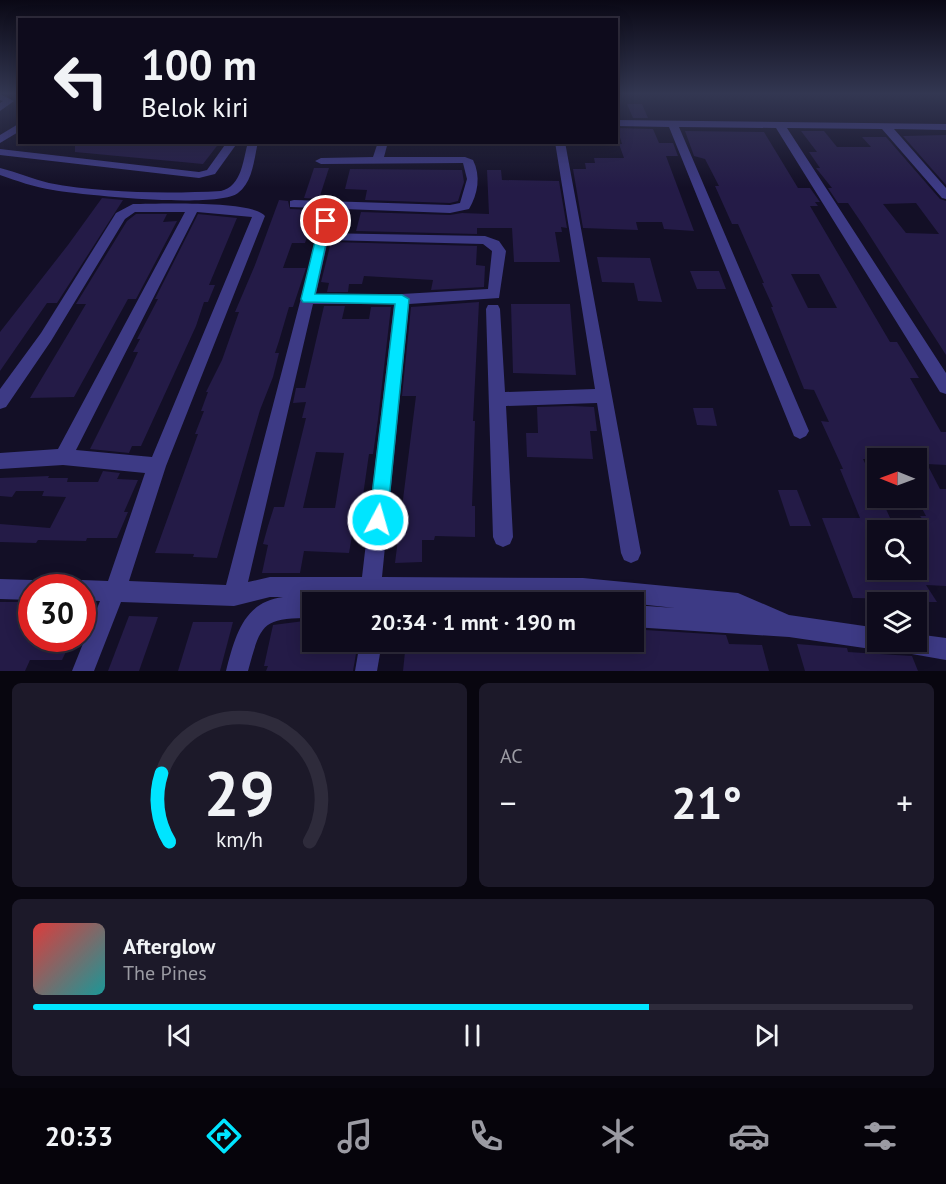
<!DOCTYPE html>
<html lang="id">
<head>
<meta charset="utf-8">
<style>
  body { margin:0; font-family:"PT Sans",sans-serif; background:#1c1929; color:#f1f3f6; height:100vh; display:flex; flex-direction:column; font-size:22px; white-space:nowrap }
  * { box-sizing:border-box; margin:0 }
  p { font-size:20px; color:#9b9ba3 }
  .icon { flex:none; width:33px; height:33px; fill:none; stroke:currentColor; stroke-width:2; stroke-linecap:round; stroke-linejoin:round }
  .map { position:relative; height:671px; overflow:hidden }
  .sheet { display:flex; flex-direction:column; gap:12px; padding:12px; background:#08060f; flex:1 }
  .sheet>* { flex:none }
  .top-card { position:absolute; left:18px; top:18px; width:600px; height:126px; border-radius:0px; box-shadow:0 3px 15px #0003,0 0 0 2px #2e2b3b; background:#0e0b1c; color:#f1f3f6; overflow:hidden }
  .needle { width:39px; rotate:271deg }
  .fabs { position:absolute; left:867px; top:448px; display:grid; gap:12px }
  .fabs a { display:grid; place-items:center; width:60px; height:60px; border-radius:0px; background:#0e0b1c; box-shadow:0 3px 15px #0003,0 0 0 2px #2e2b3b; font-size:30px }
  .speed { position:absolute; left:18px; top:574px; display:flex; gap:12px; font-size:30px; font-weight:700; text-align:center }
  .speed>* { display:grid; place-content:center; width:78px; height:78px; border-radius:50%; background:#0e0b1c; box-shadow:0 3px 15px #0003,0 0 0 2px #2e2b3b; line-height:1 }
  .speed .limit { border:9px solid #d22; background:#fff; color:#111 }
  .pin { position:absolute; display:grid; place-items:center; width:51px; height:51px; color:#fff; margin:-26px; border:3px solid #fff; border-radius:50%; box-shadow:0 2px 6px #0007 }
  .me { position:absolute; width:66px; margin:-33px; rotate:6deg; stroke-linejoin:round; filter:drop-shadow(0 0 4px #0008) }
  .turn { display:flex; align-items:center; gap:21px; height:126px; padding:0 24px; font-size:27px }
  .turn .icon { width:78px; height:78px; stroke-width:2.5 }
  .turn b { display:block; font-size:42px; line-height:51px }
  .big { font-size:45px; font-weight:700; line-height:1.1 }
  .sheet .widget { flex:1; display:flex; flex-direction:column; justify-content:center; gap:9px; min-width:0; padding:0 21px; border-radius:9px; background:#1c1929 }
  .sheet .dial { align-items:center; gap:0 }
  .dial svg { height:156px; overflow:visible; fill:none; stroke:#2e2b3b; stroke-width:7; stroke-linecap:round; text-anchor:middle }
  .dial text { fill:#f1f3f6; stroke:none }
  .song { display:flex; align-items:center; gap:18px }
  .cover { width:72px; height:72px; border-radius:9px; background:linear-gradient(135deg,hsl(0 70% 55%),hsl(180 70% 35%)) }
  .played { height:6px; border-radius:3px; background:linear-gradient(90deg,#00e5ff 70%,#2e2b3b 70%) }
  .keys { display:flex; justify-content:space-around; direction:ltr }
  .heat { display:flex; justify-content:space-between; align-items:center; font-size:33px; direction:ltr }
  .sheet .tiles { flex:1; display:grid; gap:12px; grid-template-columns:1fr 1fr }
  .widget:last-child { grid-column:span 2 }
  .trip { position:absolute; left:302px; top:592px; width:342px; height:60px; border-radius:0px; background:#0e0b1c; box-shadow:0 3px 15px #0003,0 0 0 2px #2e2b3b; font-weight:700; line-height:60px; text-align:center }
  .menu { display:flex; height:96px; justify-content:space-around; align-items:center; background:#06040b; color:#9b9ba3 }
  .menu .icon { width:42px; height:42px }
  .menu .active { color:#00e5ff }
  .menu b { font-size:27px; color:#f1f3f6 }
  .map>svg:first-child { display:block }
  .building { fill:#241b47; fill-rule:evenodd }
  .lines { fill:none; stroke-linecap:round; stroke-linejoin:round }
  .minor { fill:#3d3a85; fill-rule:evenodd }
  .route { fill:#00e5ff; stroke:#0095a6; stroke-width:1.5 }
</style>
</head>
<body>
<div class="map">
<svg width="946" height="671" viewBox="0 0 946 671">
  <rect width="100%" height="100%" fill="#130f26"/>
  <g class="building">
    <polygon points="627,104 642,104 648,118 633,118"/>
    <polygon points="617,128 653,129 659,143 673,143 678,156 666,156 694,231 664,229 662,222 636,222 638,230 583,228 573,169 586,169 585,163 595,163 594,158 624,158 619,144 622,144"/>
    <path d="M 685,131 L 764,132 L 798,188 L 810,188 L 820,202 L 815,202 L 818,206 L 810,206 L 890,342 L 897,342 L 919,378 L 910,378 L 941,432 L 946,432 L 946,465 L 927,464 L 940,489 L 946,489 L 946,586 L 926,585 L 937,602 L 912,602 L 911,599 L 853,598 L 822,518 L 860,518 L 840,469 L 843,469 L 821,421 L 829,422 L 814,390 L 804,389 L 771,307 L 773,307 L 762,283 L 764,283 L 738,224 L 732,224 L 715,186 L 719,186 L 705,159 L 694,156 ZM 791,274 L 819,274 L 837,308 L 808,308 ZM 863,459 L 916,459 L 916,497 L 926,516 L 920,516 L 923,520 L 916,520 L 916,570 L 878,570 L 878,531 L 896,531 L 881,498 L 878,498 L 878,490 Z"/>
    <path d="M 801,131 L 824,131 L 837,147 L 871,147 L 862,137 L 886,137 L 940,199 L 946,201 L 946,355 L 863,225 L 848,203 L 838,203 L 828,188 L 832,188 L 816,168 L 820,168 L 809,152 L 817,152 ZM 916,203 L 939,234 L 906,233 L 883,204 Z"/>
    <polygon points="946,135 946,185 903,136"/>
    <polygon points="75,142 220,142 203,164 75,152"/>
    <polygon points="314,168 329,168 319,199 304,198"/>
    <polygon points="350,169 462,170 464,182 458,201 450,203 365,200 367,190 345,189"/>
    <polygon points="487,170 501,170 502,180 559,181 567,228 561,227 562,232 555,232 560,262 514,262 512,228 477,228 477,234 356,231 361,212 450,215 462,213 489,214"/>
    <polygon points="102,198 123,200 57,303 47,303 0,371 0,332 68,245"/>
    <polygon points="279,200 288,201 290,209 316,210 305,243 292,243 283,268 306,268 293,307 289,307 279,341 275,353 279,353 273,377 260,410 217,558 193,557 194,554 155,553 198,434 195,434 204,411 201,411 208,392 206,392 222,360 239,312 235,312 255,265"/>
    <polygon points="136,214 167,214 163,222 177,221 136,299 128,299 74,397 30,398 86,304 76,304 127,221"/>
    <polygon points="198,214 237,218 209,285 215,285 208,302 204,302 196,326 141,446 132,446 129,453 90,449 132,365 138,352 133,352 140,339 137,339 158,299 155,299"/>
    <polygon points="331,242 477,246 476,265 485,266 484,287 431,290 433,280 364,276 362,284 349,284 348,292 327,292 329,283 321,282"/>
    <polygon points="597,257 650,258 662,302 638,301 634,283 602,282"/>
    <polygon points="690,271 719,271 726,289 697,289"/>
    <polygon points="479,302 473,421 475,421 472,506 475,506 475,537 435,536 434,540 422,540 422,562 395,563 416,396 402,396 411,307"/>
    <polygon points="511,304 570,304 576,375 513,373"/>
    <path d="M 324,306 L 345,306 L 342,319 L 369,319 L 371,307 L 391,307 L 378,419 L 373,454 L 369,454 L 358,530 L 353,530 L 349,553 L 304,551 L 300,573 L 262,573 L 268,545 L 263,544 L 268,526 L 274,507 L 284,507 L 306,418 L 302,418 L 306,402 L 293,403 L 296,388 L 305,388 ZM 316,452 L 344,453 L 335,508 L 303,508 Z"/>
    <polygon points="572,406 594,407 597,431 590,431 593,459 527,457 526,433 538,433 537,407"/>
    <polygon points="693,408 713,408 717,426 697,425"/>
    <polygon points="103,471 120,473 117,479 138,480 124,512 128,512 117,538 87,538 86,541 38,540 36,543 0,542 0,524 50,528 66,497 42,496 44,491 16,491 12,497 0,496 0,478 49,476 48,478 68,478 67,482 98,482"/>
    <polygon points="778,490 797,490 811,526 790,526"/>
    <polygon points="0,602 32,602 32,639 72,639 62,660 30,660 25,671 0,671"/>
    <polygon points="129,616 158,617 139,671 108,671"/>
    <polygon points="312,620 312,642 358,642 353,671 266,671 268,666 264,666 273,625"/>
    <polygon points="193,622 233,622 220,671 178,671"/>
    <polygon points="645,630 726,635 729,644 762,645 769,671 403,671 406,642 633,642 633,634 645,634"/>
    <polygon points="797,644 847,648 848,652 912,656 918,671 805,671"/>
  </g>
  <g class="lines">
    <g class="minor">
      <polygon points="0,94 14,101 0,111 0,103 3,101 0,100"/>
      <polygon points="616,120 946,124 946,130 894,129 946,188 946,199 942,198 882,129 787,128 946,373 946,394 940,392 776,128 679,127 809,431 806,436 800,439 794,436 669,127 616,126"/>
      <polygon points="20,123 20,131 0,143 0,135"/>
      <polygon points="227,142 238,142 215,174 199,178 0,155 0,149 199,172 207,170"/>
      <path d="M 248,142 L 258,142 C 254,159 253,182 238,193 C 217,209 83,195 53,190 C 34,187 17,181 0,175 L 0,168 C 17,172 32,179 49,183 C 102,193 167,194 221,191 C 242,186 243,160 248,142 Z"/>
      <path d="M 378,142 L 388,142 L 384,157 L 465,157 L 473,160 C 481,176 478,194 469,209 L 450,213 L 290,207 L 290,201 L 294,200 L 450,205 L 460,203 L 467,179 L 463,163 L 321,164 L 315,161 L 321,158 L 373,157 Z"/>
      <polygon points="555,142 565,142 641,553 638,560 631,563 624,560 621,553 597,403 506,406 513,537 510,544 503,547 496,544 493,537 486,309 488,305 498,305 500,309 505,392 595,389"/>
      <path d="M 133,204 C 157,204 252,200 265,216 L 166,466 L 129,581 L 226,585 L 318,233 L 485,236 L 499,241 L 506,251 L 499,298 L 409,304 L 382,577 L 583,578 L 738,593 L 789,615 L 878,628 L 878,642 L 916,642 L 916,634 L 946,638 L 946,660 L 889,650 L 887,644 L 878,650 L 789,637 L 633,627 L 633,605 L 675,608 L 583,598 L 315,598 L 321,603 L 312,603 L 312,618 C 261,618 261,624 248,671 L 226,671 C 235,637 243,602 283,597 L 270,597 L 234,606 L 121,602 L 94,671 L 72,671 L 100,601 L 82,600 L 82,588 L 72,588 L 75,583 L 82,580 L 108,581 L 145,473 L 63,465 L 0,469 L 0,453 L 58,449 L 185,212 L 135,212 L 125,219 L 51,341 L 6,407 L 0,409 L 0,389 L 41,333 L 116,213 ZM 197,212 L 252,217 L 152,457 L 76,450 ZM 328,240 L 483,244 L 492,251 L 488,289 L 402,294 L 316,294 ZM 313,304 L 394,304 L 362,577 L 270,577 L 248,582 Z"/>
      <polygon points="0,579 32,580 39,583 42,588 32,588 32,600 0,599"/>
      <polygon points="360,642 382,642 377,671 355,671"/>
    </g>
  </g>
  <linearGradient id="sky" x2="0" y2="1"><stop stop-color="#0a0815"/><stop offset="0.5" stop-color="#333752"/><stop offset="1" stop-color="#333752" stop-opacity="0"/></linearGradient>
  <rect width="946" height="188" fill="url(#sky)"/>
  <polygon class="route" points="326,217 331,221 315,294 402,295 409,299 387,520 384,527 378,529 372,527 369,520 395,304 303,302 301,299 320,221"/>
</svg>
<div class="fabs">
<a><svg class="needle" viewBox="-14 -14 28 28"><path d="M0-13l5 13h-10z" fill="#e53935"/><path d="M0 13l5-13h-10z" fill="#9b9ba3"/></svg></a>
<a><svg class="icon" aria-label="search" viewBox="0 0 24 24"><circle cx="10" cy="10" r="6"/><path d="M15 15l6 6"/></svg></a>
<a><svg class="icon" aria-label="layers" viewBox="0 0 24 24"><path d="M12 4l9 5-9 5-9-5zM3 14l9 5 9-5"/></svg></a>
</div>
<div class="speed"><div class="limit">30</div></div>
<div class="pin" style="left:326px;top:221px;background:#d93025"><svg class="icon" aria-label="arrive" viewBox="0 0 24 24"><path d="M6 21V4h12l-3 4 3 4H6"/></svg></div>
<svg class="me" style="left:378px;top:520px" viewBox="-20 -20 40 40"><circle r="17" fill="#00e5ff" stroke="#fff" stroke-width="3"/><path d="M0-11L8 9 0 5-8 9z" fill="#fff"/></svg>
<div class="trip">20:34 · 1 mnt · 190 m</div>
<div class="top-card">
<div class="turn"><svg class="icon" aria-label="left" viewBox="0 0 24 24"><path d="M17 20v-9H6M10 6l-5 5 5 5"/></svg><div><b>100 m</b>Belok kiri</div></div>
</div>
</div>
<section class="sheet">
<div class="tiles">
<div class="widget dial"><svg viewBox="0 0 100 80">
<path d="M14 69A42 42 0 1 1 86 69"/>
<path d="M14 69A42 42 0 0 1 10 34" stroke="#00e5ff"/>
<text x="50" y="56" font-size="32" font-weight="700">29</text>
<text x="50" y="72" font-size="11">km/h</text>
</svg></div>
<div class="widget"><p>AC</p>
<div class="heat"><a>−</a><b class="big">21°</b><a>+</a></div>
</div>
<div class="widget">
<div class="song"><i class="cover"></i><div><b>Afterglow</b><p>The Pines</p></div></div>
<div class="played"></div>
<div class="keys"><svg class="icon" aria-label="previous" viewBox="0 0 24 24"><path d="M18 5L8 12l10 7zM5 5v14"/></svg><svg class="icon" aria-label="pause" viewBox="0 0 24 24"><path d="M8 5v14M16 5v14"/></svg><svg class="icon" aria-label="next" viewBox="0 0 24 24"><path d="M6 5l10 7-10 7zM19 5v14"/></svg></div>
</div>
</div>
</section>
<nav class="menu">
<b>20:33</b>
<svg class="icon active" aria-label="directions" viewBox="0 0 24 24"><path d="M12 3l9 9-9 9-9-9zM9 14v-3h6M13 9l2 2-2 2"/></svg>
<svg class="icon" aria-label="music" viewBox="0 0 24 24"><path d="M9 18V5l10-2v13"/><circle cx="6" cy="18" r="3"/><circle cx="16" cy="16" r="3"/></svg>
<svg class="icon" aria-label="phone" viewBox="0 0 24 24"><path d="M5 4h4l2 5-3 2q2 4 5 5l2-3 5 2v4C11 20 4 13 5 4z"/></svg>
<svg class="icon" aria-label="climate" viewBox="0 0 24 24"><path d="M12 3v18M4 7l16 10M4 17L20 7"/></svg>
<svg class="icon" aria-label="car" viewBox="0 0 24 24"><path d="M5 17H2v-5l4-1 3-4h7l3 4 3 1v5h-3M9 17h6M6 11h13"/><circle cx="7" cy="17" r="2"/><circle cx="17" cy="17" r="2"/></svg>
<svg class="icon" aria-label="filters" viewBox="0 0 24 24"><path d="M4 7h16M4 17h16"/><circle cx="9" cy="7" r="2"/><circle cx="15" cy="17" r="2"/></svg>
</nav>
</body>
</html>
